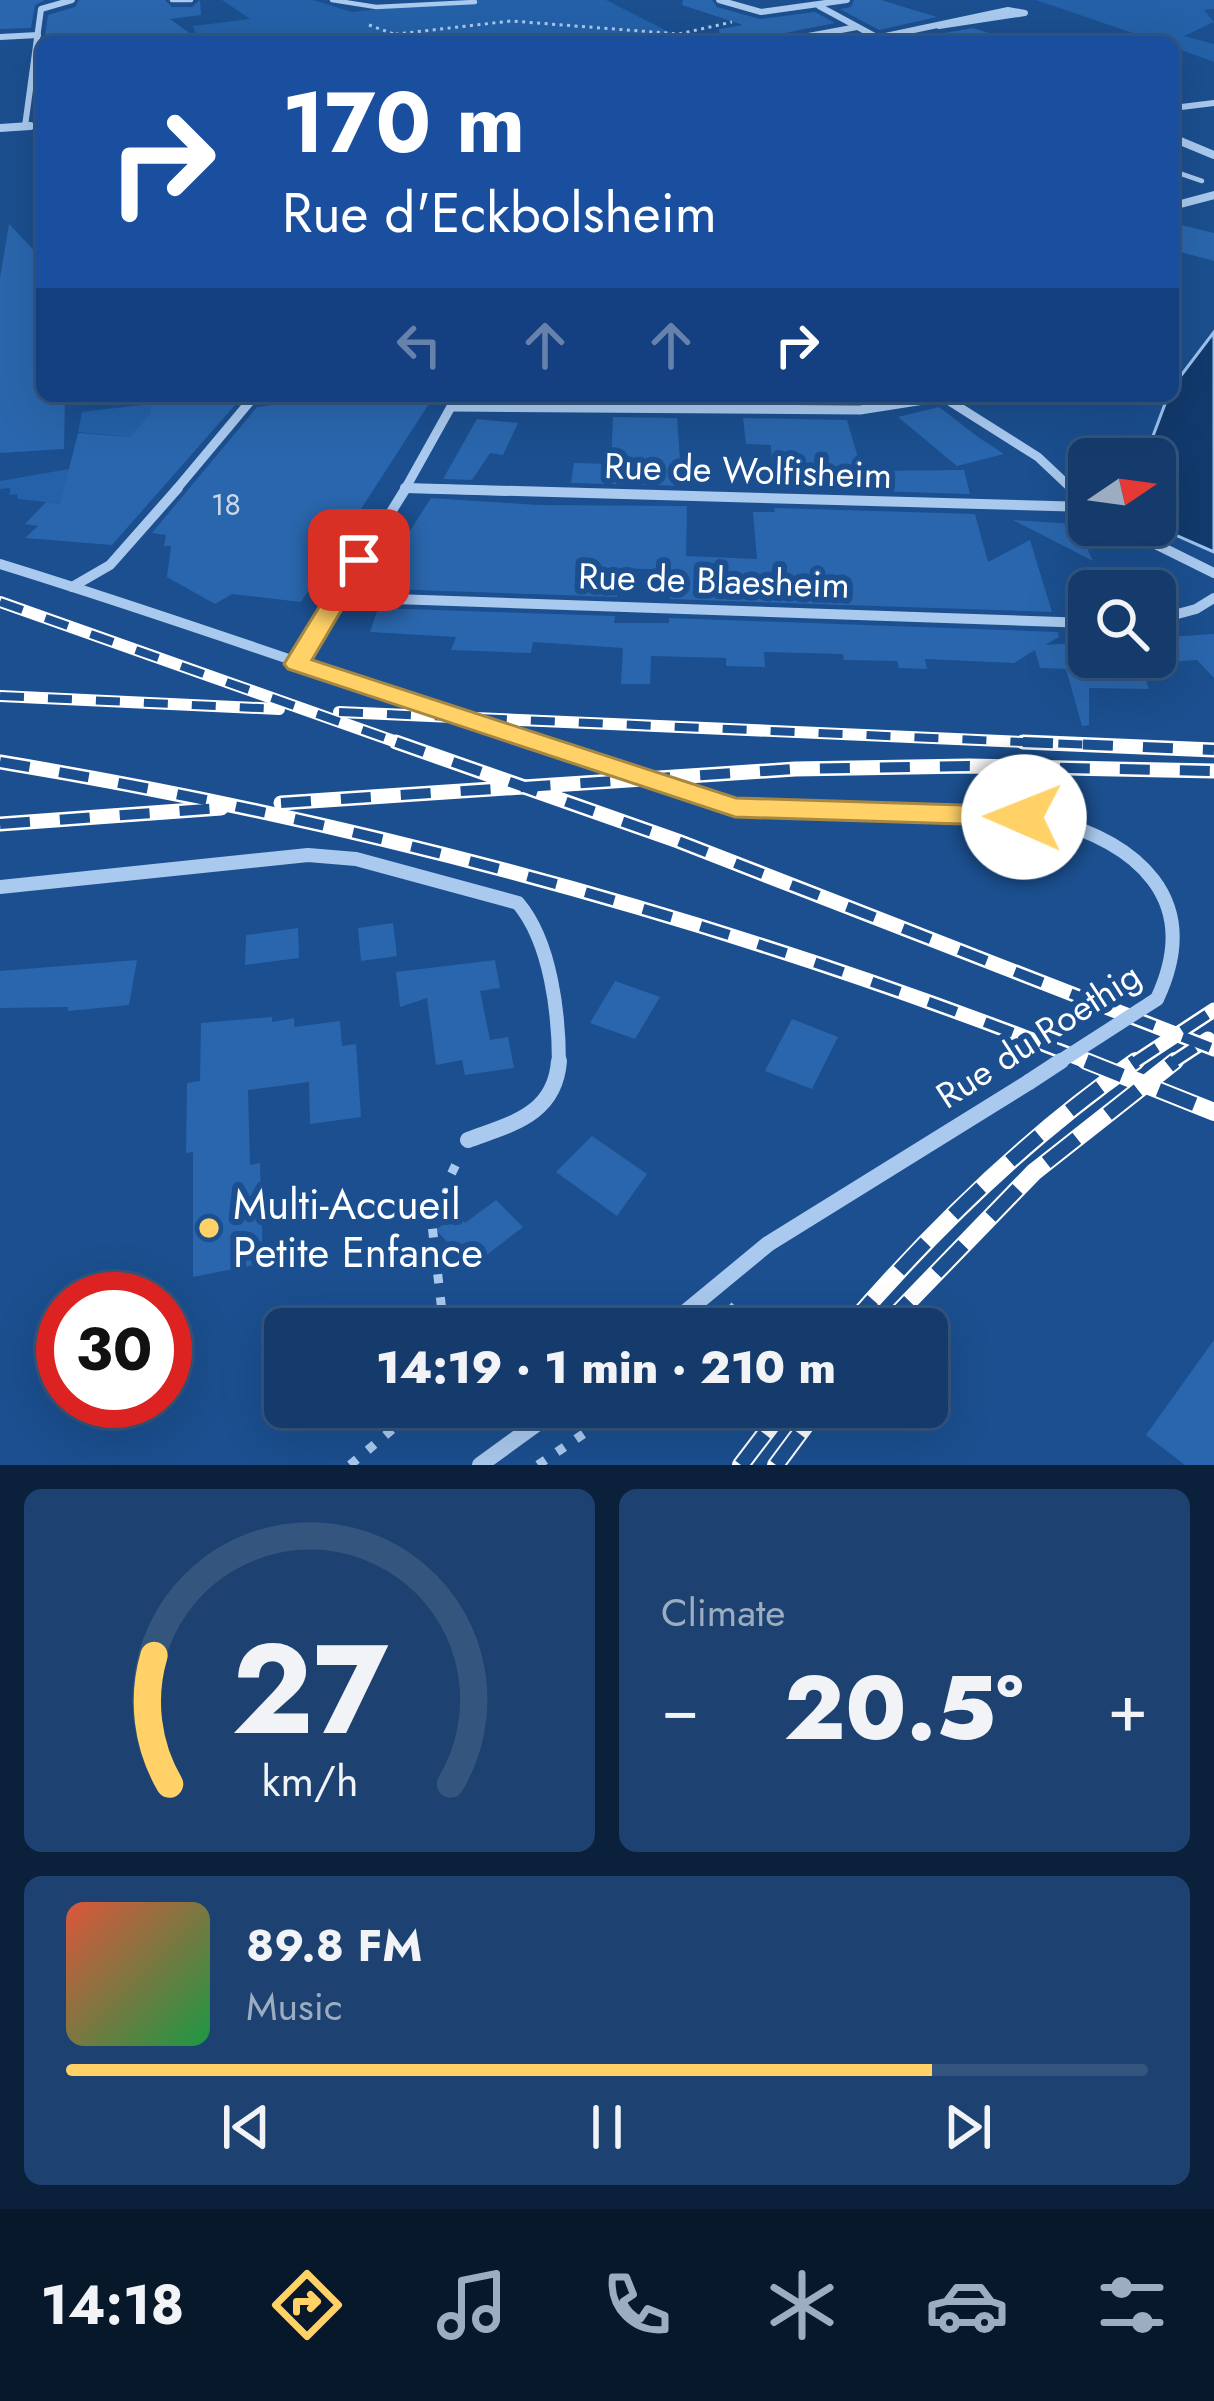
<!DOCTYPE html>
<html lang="en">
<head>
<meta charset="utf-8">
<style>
  body { margin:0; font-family:Jost,sans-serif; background:#1d4271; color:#f1f3f6; height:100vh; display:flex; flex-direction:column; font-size:45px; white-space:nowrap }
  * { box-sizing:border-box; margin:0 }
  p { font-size:39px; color:#9dadc1 }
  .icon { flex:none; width:66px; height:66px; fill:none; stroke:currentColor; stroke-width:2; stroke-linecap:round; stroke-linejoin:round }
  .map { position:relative; height:1465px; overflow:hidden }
  .panel { display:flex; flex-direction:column; gap:24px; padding:24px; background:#0b203b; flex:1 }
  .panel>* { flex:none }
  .hud { position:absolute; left:36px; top:36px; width:1143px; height:366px; border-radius:18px; box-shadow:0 12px 48px #0002,0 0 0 3px #33557e; background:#1a4fa0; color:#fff; overflow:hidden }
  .needle { width:78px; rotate:77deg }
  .controls { position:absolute; left:1068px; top:438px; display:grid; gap:24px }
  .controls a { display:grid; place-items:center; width:108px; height:108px; border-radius:18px; background:#143b6b; box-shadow:0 12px 48px #0002,0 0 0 3px #33557e; font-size:60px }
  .speed { position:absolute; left:36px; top:1272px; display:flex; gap:24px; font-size:60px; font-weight:700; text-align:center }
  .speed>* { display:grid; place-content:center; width:156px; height:156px; border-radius:50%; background:#143b6b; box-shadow:0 12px 48px #0002,0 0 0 3px #33557e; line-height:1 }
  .speed .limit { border:18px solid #d22; background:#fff; color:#111 }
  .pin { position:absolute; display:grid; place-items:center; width:102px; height:102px; color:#fff; margin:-51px; border-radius:24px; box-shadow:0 6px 18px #0006 }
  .me { position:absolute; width:132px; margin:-66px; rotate:271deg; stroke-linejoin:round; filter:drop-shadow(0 0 9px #0008) }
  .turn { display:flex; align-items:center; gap:42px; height:252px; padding:0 48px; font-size:54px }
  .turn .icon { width:156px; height:156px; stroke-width:2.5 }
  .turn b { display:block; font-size:84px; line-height:102px }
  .lanes { display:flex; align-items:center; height:114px; padding:0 48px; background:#0003; justify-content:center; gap:60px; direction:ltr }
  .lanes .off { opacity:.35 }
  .big { font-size:90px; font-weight:800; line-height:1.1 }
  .panel .tile { flex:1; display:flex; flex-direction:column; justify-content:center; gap:18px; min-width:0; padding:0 42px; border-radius:18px; background:#1d4271 }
  .panel .dial { align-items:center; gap:0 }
  .dial svg { height:312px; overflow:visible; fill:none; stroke:#33557e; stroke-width:7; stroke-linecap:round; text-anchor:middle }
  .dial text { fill:#f1f3f6; stroke:none }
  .song { display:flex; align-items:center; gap:36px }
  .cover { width:144px; height:144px; border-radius:18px; background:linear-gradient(135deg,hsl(10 70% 55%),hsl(140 70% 35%)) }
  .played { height:12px; border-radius:6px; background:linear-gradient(90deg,#ffd166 80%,#33557e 80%) }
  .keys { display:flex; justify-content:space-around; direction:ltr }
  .heat { display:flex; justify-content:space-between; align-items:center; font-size:66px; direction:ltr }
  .panel .tiles { flex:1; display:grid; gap:24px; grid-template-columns:1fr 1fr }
  .tile:last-child { grid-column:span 2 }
  .trip { position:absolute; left:264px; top:1308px; width:684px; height:120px; border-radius:18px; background:#143b6b; box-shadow:0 12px 48px #0002,0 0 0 3px #33557e; font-weight:800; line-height:120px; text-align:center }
  .menu { display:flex; height:192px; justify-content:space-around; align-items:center; background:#08182b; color:#9dadc1 }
  .menu .icon { width:84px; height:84px }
  .menu .active { color:#ffd166 }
  .menu b { font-size:54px; color:#f1f3f6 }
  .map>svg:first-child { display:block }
  .green { fill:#2461a8 }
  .water { fill:#123a6d; stroke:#9cc4f0; stroke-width:3 }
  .building { fill:#2a66ad }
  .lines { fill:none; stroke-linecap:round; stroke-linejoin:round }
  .path-far1 { stroke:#a9c9ee; stroke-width:3; stroke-dasharray:3 4.5; stroke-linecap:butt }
  .path { stroke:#a9c9ee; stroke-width:9; stroke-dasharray:9 14; stroke-linecap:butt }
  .lane { stroke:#a9c9ee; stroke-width:4.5 }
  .street-far5 { stroke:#a9c9ee; stroke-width:6 }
  .street-far4 { stroke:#a9c9ee; stroke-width:8 }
  .street-far3 { stroke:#a9c9ee; stroke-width:9 }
  .street-far2 { stroke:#a9c9ee; stroke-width:10 }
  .street-far1 { stroke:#a9c9ee; stroke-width:14 }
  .street { stroke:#a9c9ee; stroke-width:16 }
  .rail-far2-casing { stroke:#fff; stroke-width:12 }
  .rail-far1-casing { stroke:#fff; stroke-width:15 }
  .rail-casing { stroke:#fff; stroke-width:18 }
  .rail-far2 { stroke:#1b4f8f; stroke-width:8; stroke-dasharray:24; stroke-linecap:butt }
  .rail-far1 { stroke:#1b4f8f; stroke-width:10; stroke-dasharray:30; stroke-linecap:butt }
  .rail { stroke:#1b4f8f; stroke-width:14; stroke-dasharray:39; stroke-linecap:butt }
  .street-bridge-far1 { stroke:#a9c9ee; stroke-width:14 }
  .street-bridge { stroke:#a9c9ee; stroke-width:16 }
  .route { fill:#ffd166; stroke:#a68842; stroke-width:3 }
  .poi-dot { fill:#ffd166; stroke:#1b4f8f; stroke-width:4.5 }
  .labels { text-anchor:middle; stroke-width:12; stroke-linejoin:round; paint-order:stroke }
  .number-label { font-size:30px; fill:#cad9ea }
  .street-label { font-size:36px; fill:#fff; stroke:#1b4f8f }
  .near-poi-label { font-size:42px; fill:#fff; stroke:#1b4f8f; text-anchor:start }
</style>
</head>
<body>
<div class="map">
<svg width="1214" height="1465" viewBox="0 0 1214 1465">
  <rect width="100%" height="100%" fill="#1b4f8f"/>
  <g class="green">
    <polygon points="222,0 313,0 352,12 470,0 606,0 677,36 641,42 198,42 193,26 250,19"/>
    <polygon points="1036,0 1214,0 1214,9 1204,10 1214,22 1184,36 1214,44 1214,62 1173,47 1173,42 1159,42"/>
    <polygon points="150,404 152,415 130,437 78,432 82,412"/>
    <polygon points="69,469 80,506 18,499 17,494 10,495 10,488 0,489 0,481"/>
  </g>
  <polygon class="water" points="1214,332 1214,552 1171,533 1155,520 1155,459 1150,459 1150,444 1168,396 1173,396 1173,386"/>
  <g class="building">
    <polygon points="0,0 45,0 35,5 31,28 0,29"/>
    <polygon points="79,0 165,0 172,7 192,7 200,0 201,15 170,19 202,42 44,42 48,15 75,7"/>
    <polygon points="683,0 712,0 717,7 760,19 815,12 835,23 775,35 769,42 720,42 719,29 743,25 682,5"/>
    <polygon points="854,0 881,0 937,17 879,30 840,9 851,7"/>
    <polygon points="973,28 998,36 997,42 893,42"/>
    <polygon points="1173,223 1214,233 1214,261 1173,250"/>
    <polygon points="9,224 42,259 42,396 65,396 64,449 0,453 0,278"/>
    <polygon points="349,396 434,396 301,602 232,594 215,604 167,577 171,546 164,546 166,535 152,533 257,407"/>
    <polygon points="187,400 236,404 112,545 25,538 38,526 25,524 46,502 60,504 78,433 130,437 151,413 150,404"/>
    <polygon points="939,407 978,437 1004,454 957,466 898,417"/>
    <polygon points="613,417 677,418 680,459 688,459 688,486 571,483 574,463 611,464"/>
    <polygon points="743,418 847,420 861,468 866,471 964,470 970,494 773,488 771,445 746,444"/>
    <polygon points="477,419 518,423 503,455 490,453 472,480 443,479"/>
    <polygon points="431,498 537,505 687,506 686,556 757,559 753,512 775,512 774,508 975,514 988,562 1030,540 1052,612 670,599 671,570 619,568 617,597 385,589 398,550"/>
    <polygon points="1013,520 1076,524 1093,561"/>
    <polygon points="378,608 615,616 614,623 669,623 669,618 1058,632 1059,637 1045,645 1089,642 1089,657 1137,657 1149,689 1089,688 1089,725 1082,726 1066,669 1040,668 1035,650 1014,663 925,659 927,669 899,668 897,661 844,660 843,654 764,652 765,667 726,666 726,658 651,656 650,684 621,684 623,648 533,642 531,653 451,650 456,637 370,632"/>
    <polygon points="1214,634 1214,678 1197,660 1155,663 1155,638"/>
    <polygon points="393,923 397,956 361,961 358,928"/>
    <polygon points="298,928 299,958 245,965 246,935"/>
    <polygon points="137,960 129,1005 68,1011 68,1007 0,1008 0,971"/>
    <polygon points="495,960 500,988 480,991 490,1040 508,1037 514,1068 465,1075 462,1060 436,1065 427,998 400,1007 396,972"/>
    <polygon points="615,981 660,997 635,1039 590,1023"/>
    <polygon points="272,1017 272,1022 294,1018 294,1027 340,1021 342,1046 356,1044 361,1117 310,1124 309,1082 248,1090 250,1165 260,1163 263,1263 193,1277 193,1152 186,1153 187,1083 200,1081 201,1023"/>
    <polygon points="792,1019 838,1037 812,1089 765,1071"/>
    <polygon points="592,1136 647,1174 617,1216 556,1172"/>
    <polygon points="496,1200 523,1227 471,1267 436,1230 457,1214 465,1223"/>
    <polygon points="1214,1340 1214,1465 1185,1465 1146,1435"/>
  </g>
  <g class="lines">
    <g class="path-far1">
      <polyline points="369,25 416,42"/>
      <polyline points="388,35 511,21 679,34 732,22"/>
      <polyline points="585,42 604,36"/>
    </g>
    <g class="path">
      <polyline points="444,1329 431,1216 458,1160"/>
      <polyline points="713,1329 739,1301"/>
      <polyline points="350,1465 419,1407"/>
      <polyline points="538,1465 623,1407"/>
    </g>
    <g class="lane">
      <polyline points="172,0 191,0"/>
      <polyline points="332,0 376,7 475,2"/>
      <polyline points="1173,171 1202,181"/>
    </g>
    <g class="street-far5">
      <polyline points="719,0 761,12 847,0"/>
      <polyline points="819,6 880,39"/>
      <polyline points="0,37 38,35"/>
      <polyline points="876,38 1008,10 1025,13 939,26"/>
      <polyline points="776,42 857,27"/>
      <polyline points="1173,108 1214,103"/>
      <polyline points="25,126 41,9 72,0"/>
      <polyline points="0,128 42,125"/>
    </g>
    <g class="street-far4">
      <polyline points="0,128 30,126"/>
      <polyline points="1173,138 1214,155"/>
      <polyline points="1173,206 1214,195"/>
    </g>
    <g class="street-far3">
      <polyline points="453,407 860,410 943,397 1038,457 1074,491"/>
      <polyline points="405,488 506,491"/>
      <polyline points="175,491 252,399 272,396"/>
      <polyline points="404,491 457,396"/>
    </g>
    <g class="street-far2">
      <polyline points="405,488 1089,507"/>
      <polyline points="1071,488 1089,505"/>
      <polyline points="1117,525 1214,573"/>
      <path d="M 0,564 C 182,620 361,685 542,745"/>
      <polyline points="72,587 110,565 178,488"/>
      <polyline points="337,597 1089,623"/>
      <polyline points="1155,620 1196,609 1214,598"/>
      <polyline points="297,664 406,488"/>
    </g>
    <g class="street-far1">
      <path d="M 533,742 L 735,808 L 1044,818 C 1138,842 1204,899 1157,999"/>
      <path d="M 0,887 L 308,855 L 356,859 L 518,903 C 551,942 559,1014 559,1064"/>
    </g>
    <g class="street">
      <path d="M 468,1140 C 511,1124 555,1115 559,1061"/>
      <polyline points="665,1329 768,1244 1029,1082"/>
      <polyline points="480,1465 560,1407"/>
    </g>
    <g class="rail-far2-casing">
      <g id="rail-far2">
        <polyline points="0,602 405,745"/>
        <polyline points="0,696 279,709"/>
        <polyline points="339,712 1092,745"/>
      </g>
    </g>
    <g class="rail-far1-casing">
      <g id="rail-far1">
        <polyline points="396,742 678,841 1214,1049"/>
        <polyline points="1023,742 1214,750"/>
        <path d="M 0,762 C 375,824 740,924 1094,1064"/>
        <polyline points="281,803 795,769 969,766 1214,771"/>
        <polyline points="0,824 221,808"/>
        <polyline points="1132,1064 1214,1010"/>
        <polyline points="1170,1064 1208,1039"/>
      </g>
    </g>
    <g class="rail-casing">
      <g id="rail">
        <polyline points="1086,1061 1214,1112"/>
        <path d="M 847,1329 C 933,1229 1027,1137 1136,1061"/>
        <polyline points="882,1329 1034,1172 1175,1061"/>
        <polyline points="741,1465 785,1407"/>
        <polyline points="776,1465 819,1407"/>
      </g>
    </g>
    <use href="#rail-far2" class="rail-far2"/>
    <use href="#rail-far1" class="rail-far1"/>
    <use href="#rail" class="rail"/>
    <polyline class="street-bridge-far1" points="1056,1064 1157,999"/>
    <polyline class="street-bridge" points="1029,1082 1061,1061"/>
  </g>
  <polygon class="route" points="359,553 371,560 312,660 736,798 1024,807 1039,817 1024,826 735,817 288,669 284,664 348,560"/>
  <circle class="poi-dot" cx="209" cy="1228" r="12"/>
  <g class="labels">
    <g class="number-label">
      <text x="226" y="515">18</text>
    </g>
    <g class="street-label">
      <text transform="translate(748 470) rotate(2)" y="13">Rue de Wolfisheim</text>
      <text transform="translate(714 580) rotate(2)" y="13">Rue de Blaesheim</text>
      <text transform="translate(1038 1035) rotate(-33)" y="13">Rue du Roethig</text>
    </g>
    <g class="near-poi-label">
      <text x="233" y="1219">Multi-Accueil<tspan x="233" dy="48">Petite Enfance</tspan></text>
    </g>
  </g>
</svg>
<div class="controls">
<a><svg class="needle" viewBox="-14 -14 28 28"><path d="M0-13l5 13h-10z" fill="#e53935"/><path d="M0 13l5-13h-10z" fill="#9dadc1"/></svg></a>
<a><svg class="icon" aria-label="search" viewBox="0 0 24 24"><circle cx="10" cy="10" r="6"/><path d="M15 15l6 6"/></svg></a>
</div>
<div class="speed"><div class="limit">30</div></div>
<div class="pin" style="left:359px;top:560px;background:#d93025"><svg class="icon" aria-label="arrive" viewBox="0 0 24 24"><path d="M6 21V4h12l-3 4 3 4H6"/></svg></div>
<svg class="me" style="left:1024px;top:817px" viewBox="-20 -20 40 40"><circle r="19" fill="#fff"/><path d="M0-13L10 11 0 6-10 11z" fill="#ffd166"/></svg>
<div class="trip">14:19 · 1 min · 210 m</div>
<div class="hud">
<div class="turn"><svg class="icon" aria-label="right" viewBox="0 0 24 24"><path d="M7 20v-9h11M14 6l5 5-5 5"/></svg><div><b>170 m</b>Rue d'Eckbolsheim</div></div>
<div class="lanes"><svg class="icon off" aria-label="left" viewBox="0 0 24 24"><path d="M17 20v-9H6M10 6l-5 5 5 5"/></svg><svg class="icon off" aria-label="ahead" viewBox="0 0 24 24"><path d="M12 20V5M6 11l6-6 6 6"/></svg><svg class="icon off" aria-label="ahead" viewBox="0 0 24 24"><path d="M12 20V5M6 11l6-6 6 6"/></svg><svg class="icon" aria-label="right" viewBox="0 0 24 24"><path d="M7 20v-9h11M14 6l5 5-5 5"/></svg></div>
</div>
</div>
<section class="panel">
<div class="tiles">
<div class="tile dial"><svg viewBox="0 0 100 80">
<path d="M14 69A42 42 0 1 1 86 69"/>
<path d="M14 69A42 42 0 0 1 10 36" stroke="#ffd166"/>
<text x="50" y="56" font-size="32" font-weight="700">27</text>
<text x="50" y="72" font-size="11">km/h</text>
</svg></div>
<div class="tile"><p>Climate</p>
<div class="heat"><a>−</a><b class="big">20.5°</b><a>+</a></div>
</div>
<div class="tile">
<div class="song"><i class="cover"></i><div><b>89.8 FM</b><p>Music</p></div></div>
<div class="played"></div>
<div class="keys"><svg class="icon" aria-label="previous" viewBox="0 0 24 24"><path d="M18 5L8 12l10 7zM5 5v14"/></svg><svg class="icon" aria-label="pause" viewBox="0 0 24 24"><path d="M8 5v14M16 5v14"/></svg><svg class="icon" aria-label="next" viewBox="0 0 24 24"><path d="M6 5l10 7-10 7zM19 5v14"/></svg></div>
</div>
</div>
</section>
<nav class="menu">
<b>14:18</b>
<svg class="icon active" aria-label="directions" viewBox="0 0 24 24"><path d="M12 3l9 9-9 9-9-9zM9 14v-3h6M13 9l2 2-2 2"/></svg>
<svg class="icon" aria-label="music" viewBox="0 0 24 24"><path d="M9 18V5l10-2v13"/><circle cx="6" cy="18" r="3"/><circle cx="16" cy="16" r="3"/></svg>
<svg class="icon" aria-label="phone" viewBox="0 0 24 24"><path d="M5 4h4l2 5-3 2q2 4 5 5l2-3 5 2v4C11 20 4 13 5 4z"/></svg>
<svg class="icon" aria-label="climate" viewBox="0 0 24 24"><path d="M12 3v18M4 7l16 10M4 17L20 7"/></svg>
<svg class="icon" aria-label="car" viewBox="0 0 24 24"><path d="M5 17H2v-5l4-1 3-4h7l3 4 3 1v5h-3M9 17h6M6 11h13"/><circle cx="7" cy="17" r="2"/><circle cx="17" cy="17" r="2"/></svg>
<svg class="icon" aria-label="filters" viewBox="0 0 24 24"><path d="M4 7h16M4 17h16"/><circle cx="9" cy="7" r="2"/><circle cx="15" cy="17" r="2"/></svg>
</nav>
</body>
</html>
